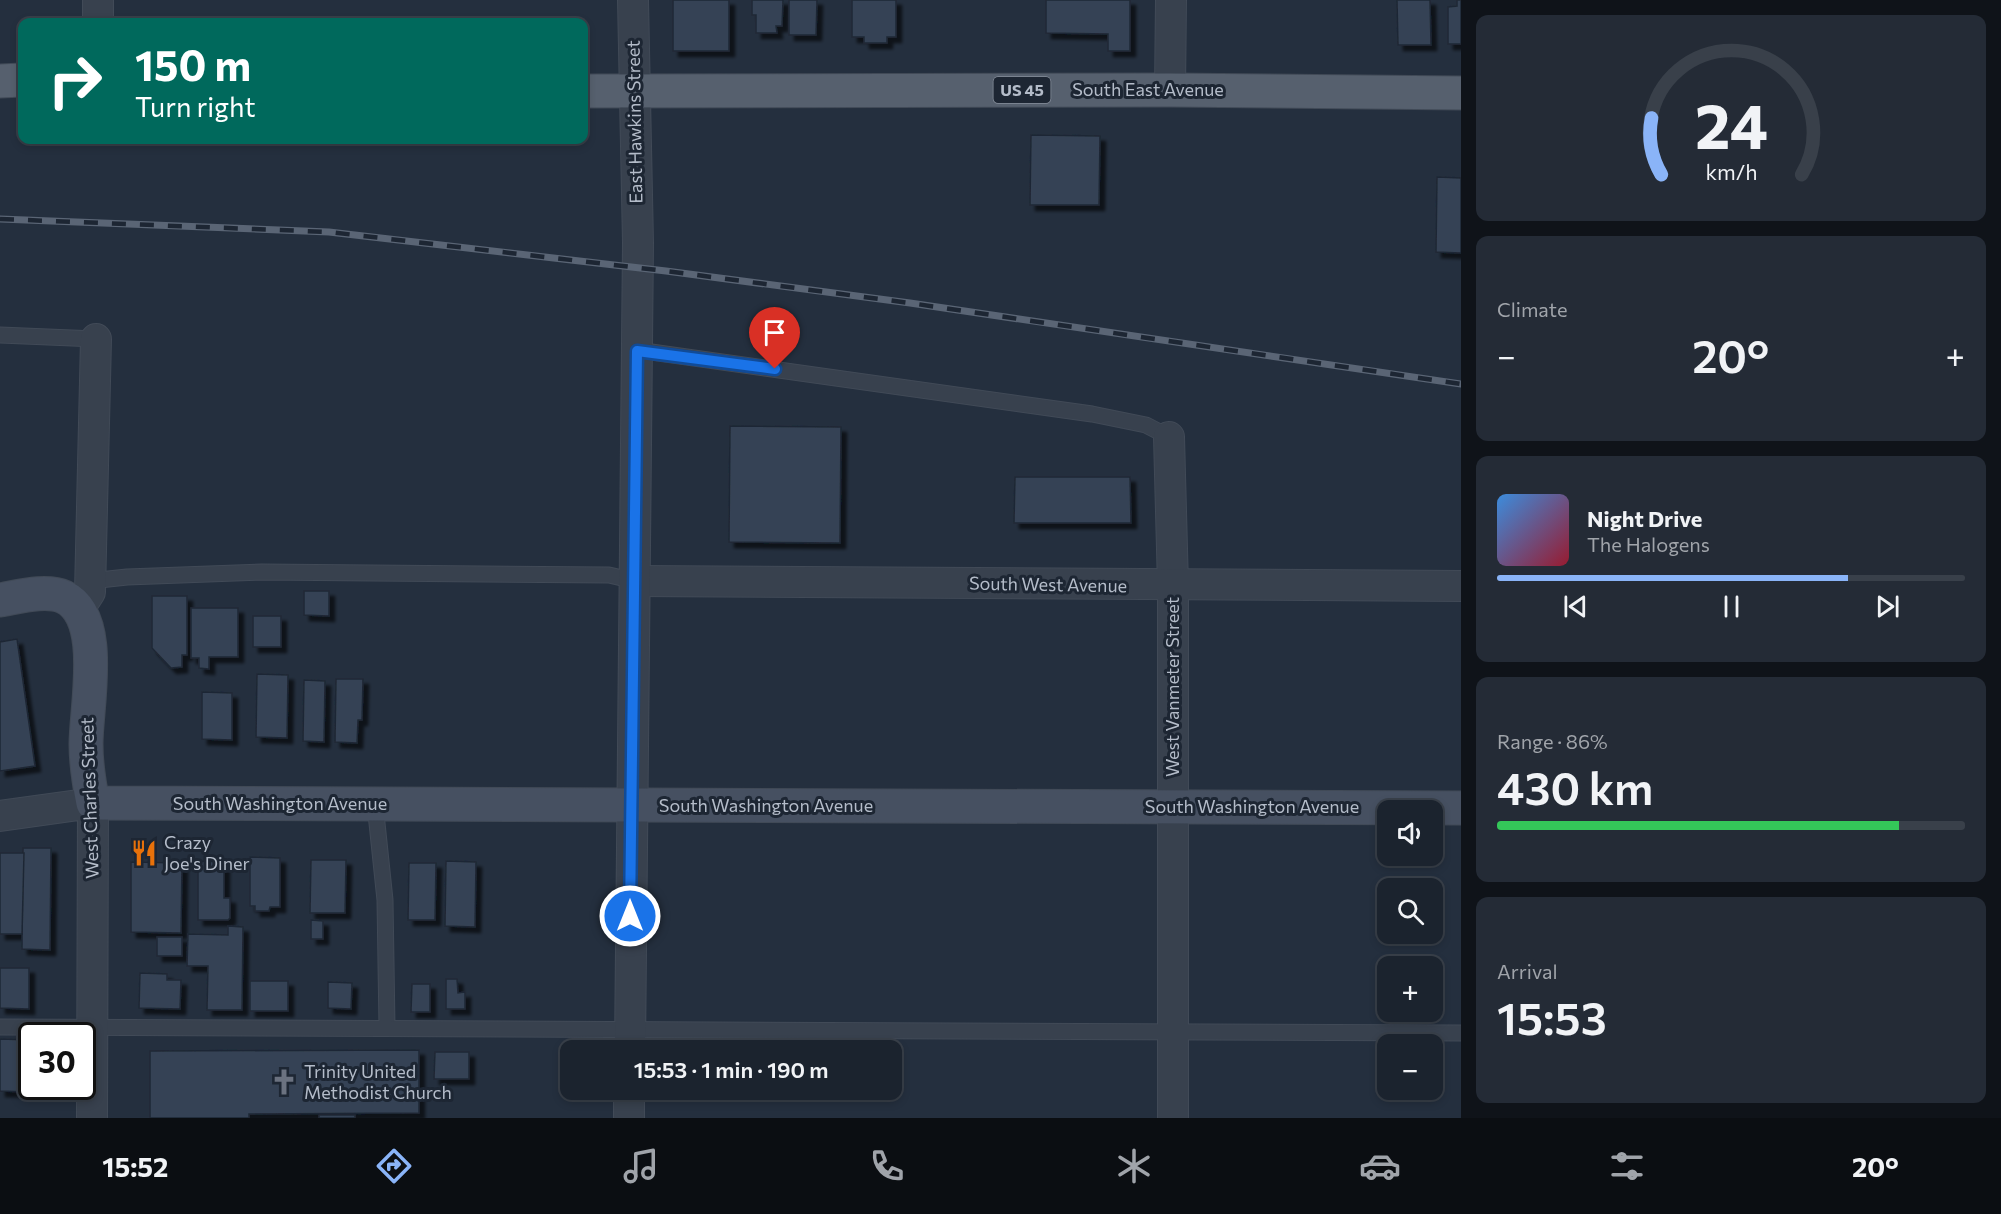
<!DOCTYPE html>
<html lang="en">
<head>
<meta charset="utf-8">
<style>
  body { margin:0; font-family:Commissioner,sans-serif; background:#242b36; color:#f1f3f6; height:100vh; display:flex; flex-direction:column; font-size:22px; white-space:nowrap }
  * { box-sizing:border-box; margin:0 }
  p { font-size:20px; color:#a0a4aa }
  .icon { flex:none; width:33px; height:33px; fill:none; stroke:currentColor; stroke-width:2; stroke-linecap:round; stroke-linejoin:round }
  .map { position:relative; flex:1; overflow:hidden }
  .sheet { display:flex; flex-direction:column; gap:15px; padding:15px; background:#0f1319; width:540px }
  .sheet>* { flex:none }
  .top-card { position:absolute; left:18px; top:18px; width:570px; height:126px; border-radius:12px; box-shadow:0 3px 9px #0003,0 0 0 2px #39404a; background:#00695c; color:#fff; overflow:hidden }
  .controls { position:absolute; left:1377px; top:800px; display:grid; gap:12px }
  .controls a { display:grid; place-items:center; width:66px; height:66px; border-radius:12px; background:#1b232e; box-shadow:0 3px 9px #0003,0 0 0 2px #39404a; font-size:30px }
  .speed { position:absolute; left:18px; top:1022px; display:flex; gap:12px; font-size:30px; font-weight:700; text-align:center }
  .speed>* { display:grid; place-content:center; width:78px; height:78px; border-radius:50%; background:#1b232e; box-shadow:0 3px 9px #0003,0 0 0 2px #39404a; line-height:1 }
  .speed .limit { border:3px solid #111; border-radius:9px; background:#fff; color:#111 }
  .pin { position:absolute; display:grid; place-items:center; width:51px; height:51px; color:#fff; margin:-62px -26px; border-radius:50% 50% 50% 0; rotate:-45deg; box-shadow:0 0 6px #0007 }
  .pin .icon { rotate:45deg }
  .me { position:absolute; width:66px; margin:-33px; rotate:0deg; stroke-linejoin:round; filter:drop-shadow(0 0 4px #0008) }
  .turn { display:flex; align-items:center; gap:21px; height:126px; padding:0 18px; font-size:27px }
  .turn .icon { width:78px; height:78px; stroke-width:2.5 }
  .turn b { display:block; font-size:42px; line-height:51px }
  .big { font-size:45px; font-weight:600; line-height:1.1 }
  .sheet .tile { flex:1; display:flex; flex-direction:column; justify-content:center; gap:9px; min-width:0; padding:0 21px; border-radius:12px; background:#242b36 }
  .sheet .dial { align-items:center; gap:0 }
  .dial svg { height:156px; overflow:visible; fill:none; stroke:#39404a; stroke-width:7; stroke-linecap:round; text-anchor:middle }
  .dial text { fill:#f1f3f6; stroke:none }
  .song { display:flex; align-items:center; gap:18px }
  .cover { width:72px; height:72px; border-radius:9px; background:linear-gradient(135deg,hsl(210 70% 55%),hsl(350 70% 35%)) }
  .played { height:6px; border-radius:3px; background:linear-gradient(90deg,#8ab4f8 75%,#39404a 75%) }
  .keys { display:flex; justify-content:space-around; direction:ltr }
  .heat { display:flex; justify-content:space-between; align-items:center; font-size:33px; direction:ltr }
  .charge { height:9px; border-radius:4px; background:linear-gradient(90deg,#34c759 86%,#39404a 0) }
  .trip { position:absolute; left:560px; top:1040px; width:342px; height:60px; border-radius:12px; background:#1b232e; box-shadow:0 3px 9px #0003,0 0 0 2px #39404a; font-weight:600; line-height:60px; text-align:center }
  .dock { display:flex; height:96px; justify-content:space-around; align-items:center; background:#0b0e12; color:#a0a4aa }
  .dock .icon { width:42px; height:42px }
  .dock .on { color:#8ab4f8 }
  .dock b { font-size:27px; color:#f1f3f6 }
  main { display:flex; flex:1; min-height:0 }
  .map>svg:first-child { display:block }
  .building { fill:#364354; stroke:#1f2835; stroke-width:1.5; filter:url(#shadow) }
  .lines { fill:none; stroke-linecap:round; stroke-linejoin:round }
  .lane-casing { stroke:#414a57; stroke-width:17 }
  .street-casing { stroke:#414a57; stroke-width:32 }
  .secondary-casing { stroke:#414a57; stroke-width:35 }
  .primary-casing { stroke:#414a57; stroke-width:35 }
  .lane { stroke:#38414e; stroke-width:15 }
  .street { stroke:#38414e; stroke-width:30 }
  .secondary { stroke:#465061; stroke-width:33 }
  .primary { stroke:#56606e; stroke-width:33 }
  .rail-casing { stroke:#5a6575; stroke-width:7 }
  .rail { stroke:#1d2633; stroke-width:4.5; stroke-dasharray:14; stroke-linecap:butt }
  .route-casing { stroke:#114b97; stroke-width:15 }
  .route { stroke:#1a73e8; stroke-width:10 }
  .labels { text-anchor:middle; stroke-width:6; stroke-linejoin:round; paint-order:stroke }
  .shield { fill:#1d2633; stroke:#878f9c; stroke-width:1.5 }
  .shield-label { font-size:16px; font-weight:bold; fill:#b4bcc9 }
  .street-label { font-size:18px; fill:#b4bcc9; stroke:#1d2633 }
  .poi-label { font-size:18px; fill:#b4bcc9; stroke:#1d2633; text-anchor:start }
</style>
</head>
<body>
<main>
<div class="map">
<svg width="1461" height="1118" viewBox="0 0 1461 1118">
  <defs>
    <filter id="shadow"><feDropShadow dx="5.5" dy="5.5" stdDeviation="1.5" flood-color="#0009"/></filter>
  </defs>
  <rect width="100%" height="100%" fill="#242f3e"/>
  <g class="building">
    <rect x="673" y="0" width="56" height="51"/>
    <polygon points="752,0 783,0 782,26 776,26 777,33 756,33 756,15 752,15"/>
    <polygon points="789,0 817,0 816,35 789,35"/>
    <polygon points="852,0 896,0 896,37 887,37 887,43 864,43 864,37 852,37"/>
    <polygon points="1046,0 1130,0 1130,51 1108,51 1108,34 1046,33"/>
    <polygon points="1397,0 1430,0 1431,45 1398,45"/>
    <polygon points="1457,0 1461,0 1461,44 1448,44 1448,7 1457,6"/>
    <polygon points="1031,135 1100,136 1099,205 1030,205"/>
    <polygon points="1437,177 1461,178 1461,253 1436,252"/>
    <polygon points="730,426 841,427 840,543 729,542"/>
    <polygon points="1015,477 1130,477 1131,523 1014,523"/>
    <polygon points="304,591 329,591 329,616 304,615"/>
    <polygon points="152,596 187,596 187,655 182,655 182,667 171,668 152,648"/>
    <polygon points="191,608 238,608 238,657 209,657 209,669 199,668 199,658 191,658"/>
    <rect x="253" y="616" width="28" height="31"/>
    <polygon points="17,639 35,766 0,771 0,642"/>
    <polygon points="257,674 288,675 287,738 256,737"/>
    <polygon points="336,679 363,679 362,720 358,720 357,743 335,742"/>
    <polygon points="304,680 325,681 324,742 303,741"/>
    <polygon points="202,692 232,693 232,740 202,739"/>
    <polygon points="23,848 51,848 50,950 22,949"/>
    <polygon points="0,853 24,853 22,934 0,934"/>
    <polygon points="250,857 280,858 280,907 270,907 269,911 255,911 255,906 250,906"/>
    <polygon points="311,860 346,860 345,913 310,913"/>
    <polygon points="198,861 224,862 224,898 230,898 230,918 228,920 198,920"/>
    <polygon points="446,861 476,862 475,927 445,926"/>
    <polygon points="131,862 182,863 181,933 131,932"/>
    <polygon points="409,863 436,863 435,920 408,920"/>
    <polygon points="311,920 323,921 323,939 311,939"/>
    <polygon points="228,926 243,927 242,1010 207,1010 208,966 187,966 188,934 228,935"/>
    <rect x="157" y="937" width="25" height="19"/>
    <polygon points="0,968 29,968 29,1009 0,1008"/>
    <polygon points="140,973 167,974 167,980 181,980 180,1009 139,1008"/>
    <polygon points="446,979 457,979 458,993 465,992 465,1009 446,1009"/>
    <rect x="250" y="981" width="38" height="30"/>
    <polygon points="328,982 352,983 351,1009 328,1008"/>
    <polygon points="412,984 430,984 430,1012 411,1012"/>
    <polygon points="0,1039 31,1040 29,1092 0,1091"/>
    <polygon points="419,1050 419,1113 249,1114 249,1118 150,1118 150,1051"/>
    <polygon points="435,1052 469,1052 469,1079 434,1079"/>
    <rect x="319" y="1115" width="36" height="3"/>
  </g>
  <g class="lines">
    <g class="lane-casing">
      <g id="lane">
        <polyline points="0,335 96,339"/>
        <polyline points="637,350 1092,414 1146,425 1169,437"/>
        <polyline points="90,581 127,577 262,572 609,575 635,581"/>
        <polyline points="375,804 385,900 387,1027"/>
        <polyline points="0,1027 1461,1033"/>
      </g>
    </g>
    <g class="street-casing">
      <g id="street">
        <polyline points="98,0 98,22"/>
        <polyline points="1170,90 1171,0"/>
        <polyline points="1169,437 1173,586 1173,1118"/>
        <polyline points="635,581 1461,586"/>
        <polyline points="79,609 90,592 96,339"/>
        <polyline points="0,816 93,803 92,1118"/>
        <polyline points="630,1050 638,243 633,0"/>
        <polyline points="629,1118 629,1089"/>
      </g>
    </g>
    <g class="secondary-casing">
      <path id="secondary" d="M 0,600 C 18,597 46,589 64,597 C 106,617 86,706 86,744 C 86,765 89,783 93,803 L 1461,808"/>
    </g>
    <g class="primary-casing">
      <g id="primary">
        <polyline points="0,81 22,80"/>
        <polyline points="584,91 1170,90 1461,93"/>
      </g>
    </g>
    <use href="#lane" class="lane"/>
    <use href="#street" class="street"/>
    <use href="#secondary" class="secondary"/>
    <use href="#primary" class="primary"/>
    <g class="rail-casing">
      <polyline id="rail" points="0,219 329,232 666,271 910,303 1461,384"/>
    </g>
    <use href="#rail" class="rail"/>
  </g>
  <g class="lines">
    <g class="route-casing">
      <polyline id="route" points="630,916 637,351 775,369"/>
    </g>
    <use href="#route" class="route"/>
  </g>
  <defs>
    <g id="restaurant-bare" transform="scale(2.07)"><path d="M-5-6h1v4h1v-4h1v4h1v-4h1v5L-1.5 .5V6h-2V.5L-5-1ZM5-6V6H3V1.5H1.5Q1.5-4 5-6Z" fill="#e8710a" stroke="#1d2633" stroke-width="2.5" paint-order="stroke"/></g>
    <g id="church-bare" transform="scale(2.07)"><path d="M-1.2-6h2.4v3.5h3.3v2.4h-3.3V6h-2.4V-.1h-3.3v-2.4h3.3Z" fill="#6b7280" stroke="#1d2633" stroke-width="2.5" paint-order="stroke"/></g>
  </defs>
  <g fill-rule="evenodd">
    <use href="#restaurant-bare" x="144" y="853"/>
    <use href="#church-bare" x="284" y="1082"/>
  </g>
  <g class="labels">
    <rect class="shield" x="993.5" y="77" width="57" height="26" rx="4.5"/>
    <g class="shield-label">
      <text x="1022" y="96">US 45</text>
    </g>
    <g class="street-label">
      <text x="1148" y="96">South East Avenue</text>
      <text transform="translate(635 122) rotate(-91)" y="6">East Hawkins Street</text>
      <text transform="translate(1048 585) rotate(1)" y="6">South West Avenue</text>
      <text transform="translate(1173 687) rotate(-90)" y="6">West Vanmeter Street</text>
      <text transform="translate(90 798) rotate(-92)" y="6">West Charles Street</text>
      <text x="280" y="810">South Washington Avenue</text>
      <text x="766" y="812">South Washington Avenue</text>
      <text x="1252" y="813">South Washington Avenue</text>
    </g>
    <g class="poi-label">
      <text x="164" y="849">Crazy<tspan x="164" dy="21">Joe's Diner</tspan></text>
      <text x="304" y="1078">Trinity United<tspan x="304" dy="21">Methodist Church</tspan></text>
    </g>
  </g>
</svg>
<div class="controls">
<a><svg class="icon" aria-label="sound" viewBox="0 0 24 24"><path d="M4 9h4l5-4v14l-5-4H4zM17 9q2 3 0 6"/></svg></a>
<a><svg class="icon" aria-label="search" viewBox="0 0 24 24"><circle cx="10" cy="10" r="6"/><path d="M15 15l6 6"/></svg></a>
<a>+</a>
<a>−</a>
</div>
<div class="speed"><div class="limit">30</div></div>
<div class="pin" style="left:775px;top:369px;background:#d93025"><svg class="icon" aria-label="arrive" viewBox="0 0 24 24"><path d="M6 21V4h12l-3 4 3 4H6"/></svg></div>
<svg class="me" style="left:630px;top:916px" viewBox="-20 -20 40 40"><circle r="17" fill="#1a73e8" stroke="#fff" stroke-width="3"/><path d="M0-11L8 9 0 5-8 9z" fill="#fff"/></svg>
<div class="trip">15:53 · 1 min · 190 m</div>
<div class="top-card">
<div class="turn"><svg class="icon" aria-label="right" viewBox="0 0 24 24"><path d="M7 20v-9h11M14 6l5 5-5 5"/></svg><div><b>150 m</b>Turn right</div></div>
</div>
</div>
<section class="sheet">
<div class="tile dial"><svg viewBox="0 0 100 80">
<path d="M14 69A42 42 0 1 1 86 69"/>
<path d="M14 69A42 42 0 0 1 9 40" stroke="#8ab4f8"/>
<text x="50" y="56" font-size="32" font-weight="700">24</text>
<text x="50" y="72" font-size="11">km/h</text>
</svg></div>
<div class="tile"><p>Climate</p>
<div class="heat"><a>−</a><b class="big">20°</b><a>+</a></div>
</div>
<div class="tile">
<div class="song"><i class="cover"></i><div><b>Night Drive</b><p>The Halogens</p></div></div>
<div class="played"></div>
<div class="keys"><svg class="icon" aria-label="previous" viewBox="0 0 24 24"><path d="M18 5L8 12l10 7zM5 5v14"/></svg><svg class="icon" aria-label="pause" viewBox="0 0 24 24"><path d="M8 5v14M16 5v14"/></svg><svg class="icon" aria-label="next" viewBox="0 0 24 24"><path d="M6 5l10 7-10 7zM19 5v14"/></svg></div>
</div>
<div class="tile"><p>Range · 86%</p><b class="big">430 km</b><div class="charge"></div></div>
<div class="tile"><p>Arrival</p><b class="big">15:53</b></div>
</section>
</main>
<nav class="dock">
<b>15:52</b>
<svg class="icon on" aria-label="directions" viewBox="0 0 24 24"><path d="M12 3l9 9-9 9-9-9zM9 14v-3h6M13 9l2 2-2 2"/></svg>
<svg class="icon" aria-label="music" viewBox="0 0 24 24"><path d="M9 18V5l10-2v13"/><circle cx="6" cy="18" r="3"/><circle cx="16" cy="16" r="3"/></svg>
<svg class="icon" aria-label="phone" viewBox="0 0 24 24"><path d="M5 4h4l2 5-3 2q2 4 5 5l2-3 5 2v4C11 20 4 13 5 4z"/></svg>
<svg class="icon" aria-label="climate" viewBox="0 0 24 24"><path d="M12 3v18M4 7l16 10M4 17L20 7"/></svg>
<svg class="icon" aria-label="car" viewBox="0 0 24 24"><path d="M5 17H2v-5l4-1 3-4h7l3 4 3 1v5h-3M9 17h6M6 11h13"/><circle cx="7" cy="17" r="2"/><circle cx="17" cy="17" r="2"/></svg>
<svg class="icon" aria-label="filters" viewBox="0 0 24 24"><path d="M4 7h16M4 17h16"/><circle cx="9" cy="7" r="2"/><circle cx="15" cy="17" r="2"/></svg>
<b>20°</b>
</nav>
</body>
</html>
